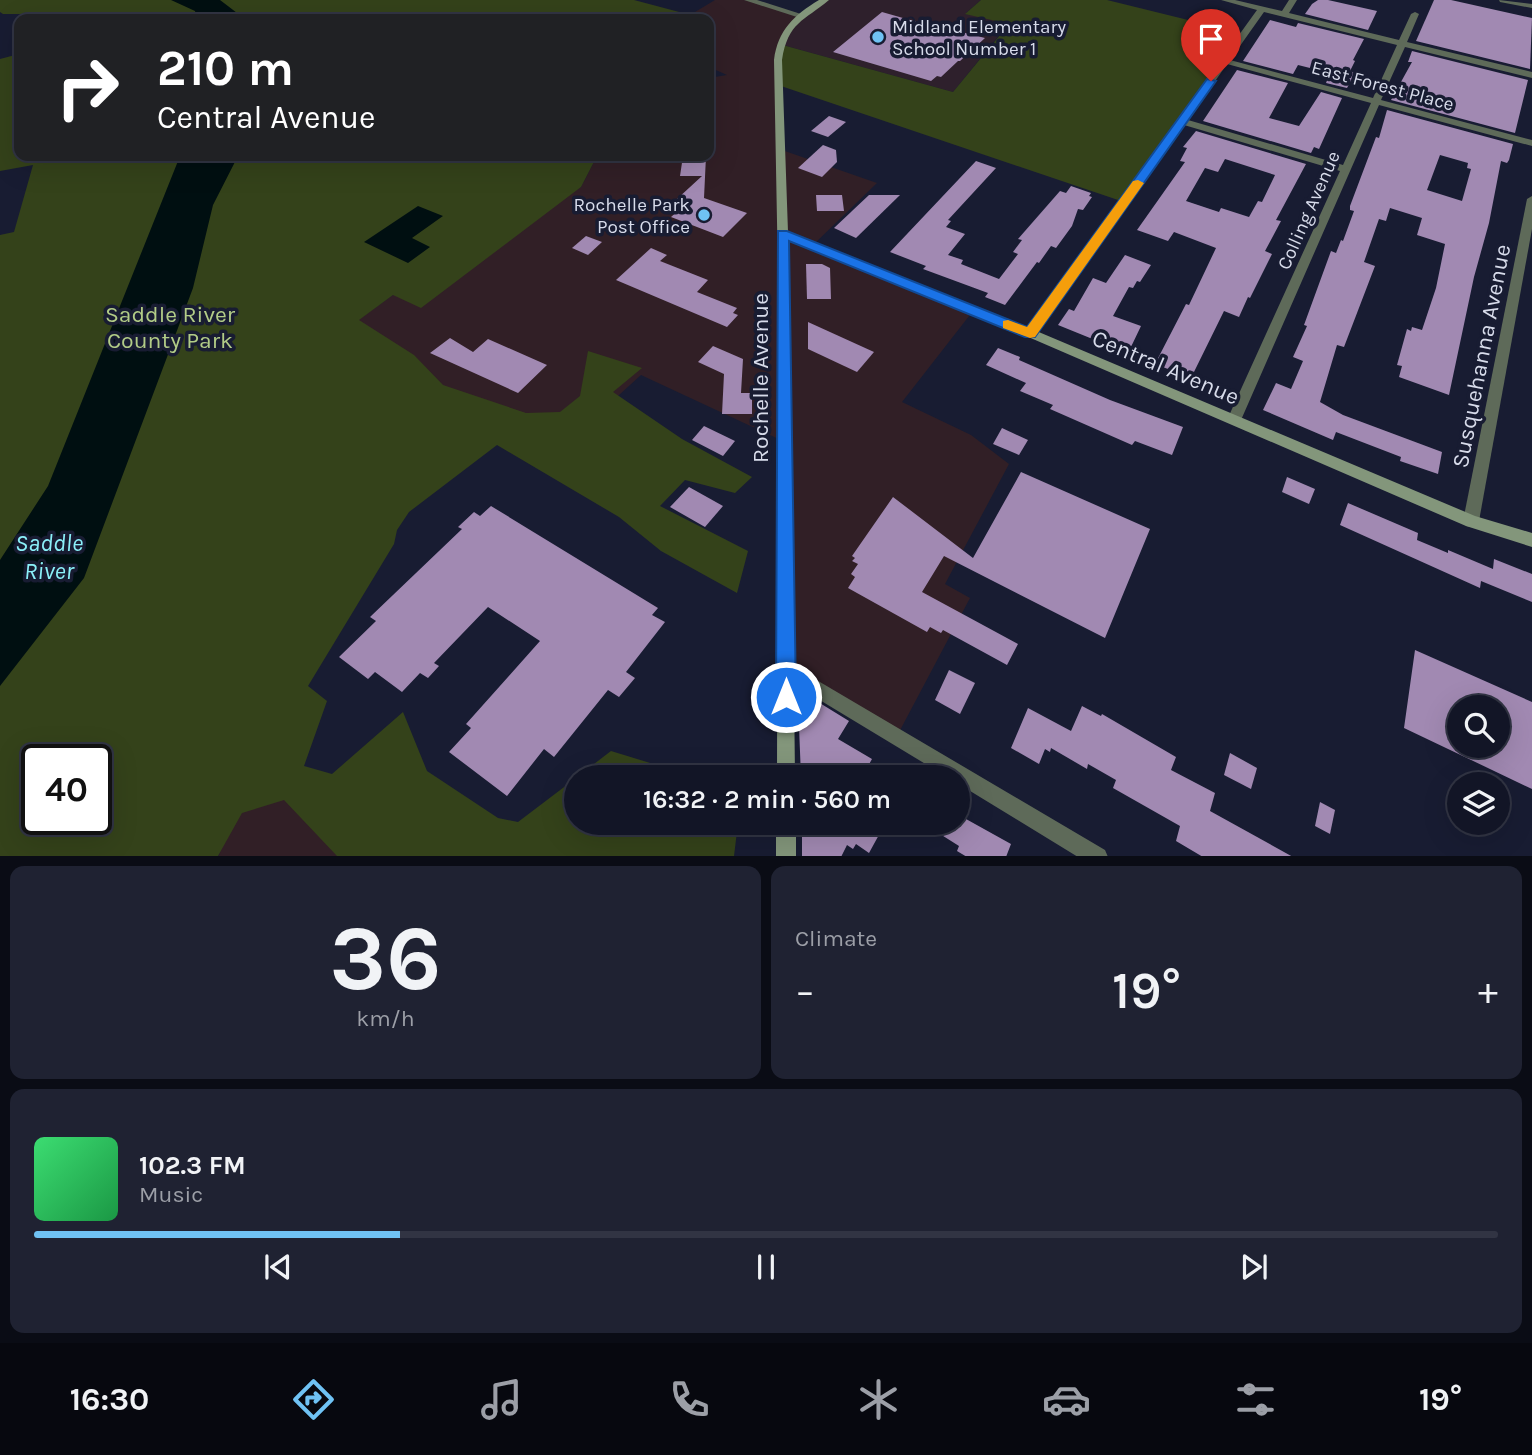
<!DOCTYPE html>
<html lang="en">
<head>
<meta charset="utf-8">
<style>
  body { margin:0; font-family:Karla,sans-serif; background:#1f2232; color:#f1f3f6; height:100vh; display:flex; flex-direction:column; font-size:26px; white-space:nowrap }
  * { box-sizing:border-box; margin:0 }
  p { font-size:23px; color:#9c9fa7 }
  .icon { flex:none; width:38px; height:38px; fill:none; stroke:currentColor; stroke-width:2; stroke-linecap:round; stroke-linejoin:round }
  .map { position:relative; height:856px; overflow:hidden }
  .drawer { display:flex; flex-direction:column; gap:10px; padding:10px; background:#0a0c15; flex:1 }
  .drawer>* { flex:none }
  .guide { position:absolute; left:14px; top:14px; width:700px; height:147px; border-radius:14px; box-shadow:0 7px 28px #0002,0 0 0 2px #313443; background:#202124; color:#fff; overflow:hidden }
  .buttons { position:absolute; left:1447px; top:695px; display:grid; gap:14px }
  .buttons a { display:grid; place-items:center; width:63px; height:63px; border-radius:50%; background:#121526; box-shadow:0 7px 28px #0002,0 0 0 2px #313443; font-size:35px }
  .speed { position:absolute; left:21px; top:744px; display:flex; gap:14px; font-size:35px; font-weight:700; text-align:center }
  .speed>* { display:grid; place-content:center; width:91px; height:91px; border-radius:50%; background:#121526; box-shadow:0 7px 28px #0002,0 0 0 2px #313443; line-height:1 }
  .speed .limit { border:4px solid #111; border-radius:10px; background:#fff; color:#111 }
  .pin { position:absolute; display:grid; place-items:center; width:60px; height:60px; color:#fff; margin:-72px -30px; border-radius:50% 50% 50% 0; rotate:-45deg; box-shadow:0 0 7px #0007 }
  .pin .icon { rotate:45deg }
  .me { position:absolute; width:77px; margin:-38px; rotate:0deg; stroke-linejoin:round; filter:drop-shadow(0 0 5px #0008) }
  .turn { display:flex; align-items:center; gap:24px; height:147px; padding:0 28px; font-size:32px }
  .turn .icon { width:91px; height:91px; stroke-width:2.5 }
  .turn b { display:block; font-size:49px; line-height:60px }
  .big { font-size:52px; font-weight:600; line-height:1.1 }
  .drawer .tile { flex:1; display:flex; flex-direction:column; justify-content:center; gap:10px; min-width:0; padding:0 24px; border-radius:14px; background:#1f2232 }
  .drawer .dial { align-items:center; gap:0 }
  .dial b { font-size:91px; line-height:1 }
  .song { display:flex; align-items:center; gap:21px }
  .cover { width:84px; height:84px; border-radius:10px; background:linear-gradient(135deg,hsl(140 70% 55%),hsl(140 70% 35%)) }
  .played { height:7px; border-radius:4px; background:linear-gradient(90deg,#6fc2f4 25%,#313443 25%) }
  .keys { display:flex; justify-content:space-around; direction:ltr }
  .heat { display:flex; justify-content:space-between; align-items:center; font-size:38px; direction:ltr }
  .drawer .tiles { flex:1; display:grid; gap:10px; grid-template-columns:1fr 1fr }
  .tile:last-child { grid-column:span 2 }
  .trip { position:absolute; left:564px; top:765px; width:406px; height:70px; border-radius:35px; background:#121526; box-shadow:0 7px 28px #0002,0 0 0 2px #313443; font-weight:600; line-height:70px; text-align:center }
  .tabs { display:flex; height:112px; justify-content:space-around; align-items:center; background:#07080f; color:#9c9fa7 }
  .tabs .icon { width:49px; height:49px }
  .tabs .on { color:#6fc2f4 }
  .tabs b { font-size:32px; color:#f1f3f6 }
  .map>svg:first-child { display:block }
  .commercial { fill:#311f26 }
  .education { fill:#2e202c }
  .green { fill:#34421a; fill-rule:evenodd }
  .water { fill:#000f11 }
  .building { fill:#a189b2; fill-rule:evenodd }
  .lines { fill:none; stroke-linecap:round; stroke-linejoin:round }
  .street { fill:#5e6a59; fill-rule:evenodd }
  .secondary { fill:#83967b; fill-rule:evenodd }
  .route { fill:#1a73e8; stroke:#114b97; stroke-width:2 }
  .slow { fill:#f59e0b }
  .poi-dot { fill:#6fc2f4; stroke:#181c32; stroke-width:2.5 }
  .labels { text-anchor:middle; stroke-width:7; stroke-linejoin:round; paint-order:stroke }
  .far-poi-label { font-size:19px; fill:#d7dbea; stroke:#181c32; text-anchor:start }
  .far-street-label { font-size:19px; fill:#d7dbea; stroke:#181c32 }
  .park-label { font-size:23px; fill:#b2cc87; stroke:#181c32 }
  .street-label { font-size:23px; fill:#d7dbea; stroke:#181c32 }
  .water-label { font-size:24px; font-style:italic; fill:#8bf0f9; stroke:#181c32 }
</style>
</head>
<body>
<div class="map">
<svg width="1532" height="857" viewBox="0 0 1532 857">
  <rect width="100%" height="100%" fill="#181c32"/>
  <g class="commercial">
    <polygon points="715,0 748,0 800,15 784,32 779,149 877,183 812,246 973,311 902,402 971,435 1009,464 945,584 970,598 897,736 786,670 785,442 641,375 540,467 442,399 358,320 393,295 581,187 597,156 709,156 709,78 727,75 709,67 709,19 695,19 697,17 690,15"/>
    <polygon points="250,780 634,857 218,857"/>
  </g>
  <polygon class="education" points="825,0 981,0 966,13 1009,23 953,92 779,44 783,34"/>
  <g class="green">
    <polygon points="0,0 634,0 698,17 42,19 35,14 3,14 0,12"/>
    <polygon points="981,0 1107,0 1245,34 1124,202 778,85 779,44 953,92 1009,24 965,14"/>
    <path d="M 19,54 L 19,156 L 597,156 L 581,187 L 421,308 L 393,295 L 359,320 L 414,355 L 443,385 L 526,413 L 560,412 L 580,396 L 588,351 L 642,368 L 613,392 L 682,439 L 752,477 L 735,493 L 685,480 L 660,506 L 748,551 L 737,593 L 661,551 L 619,517 L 497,445 L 409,512 L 397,530 L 394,544 L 308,686 L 327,701 L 304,766 L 332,774 L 403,712 L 427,771 L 498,818 L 518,822 L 576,778 L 576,822 L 738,823 L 734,856 L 337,856 L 284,800 L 242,813 L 218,856 L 0,856 L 0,235 L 14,232 L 33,165 L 0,171 L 0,59 ZM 37,760 L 96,760 L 96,819 L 37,819 Z"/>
    <polygon points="611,751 673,770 686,777 577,777"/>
  </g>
  <g class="water">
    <polygon points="171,0 220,0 241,16 241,19 197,19 195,11"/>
    <polygon points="180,156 238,156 213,205 193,288 84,578 0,686 0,560 48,486"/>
    <polygon points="418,206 443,216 412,238 430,247 408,263 364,242"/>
  </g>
  <g class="building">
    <polygon points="1318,0 1328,0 1377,11 1368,30 1305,14 1312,4"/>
    <polygon points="1434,0 1451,0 1532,18 1530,69 1416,41"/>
    <polygon points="882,12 945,30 950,29 985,38 960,61 958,61 941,77 937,76 931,81 833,52"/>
    <polygon points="1270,20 1296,27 1298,23 1364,39 1353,60 1355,61 1350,71 1355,73 1347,88 1326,83 1330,73 1298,65 1293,74 1243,61"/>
    <polygon points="1412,51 1528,80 1515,133 1391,100 1412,62 1408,62"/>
    <polygon points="1237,70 1288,83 1269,118 1299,126 1321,92 1342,98 1319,149 1314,147 1311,153 1203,121"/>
    <path d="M 1387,110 L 1513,144 L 1509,160 L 1507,163 L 1501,161 L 1489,223 L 1474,277 L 1449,395 L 1399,377 L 1402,366 L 1397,365 L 1407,329 L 1411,331 L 1412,327 L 1422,330 L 1436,288 L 1445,244 L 1417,235 L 1422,218 L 1390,208 L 1386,221 L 1379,219 L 1364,262 L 1375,266 L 1344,347 L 1337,345 L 1320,402 L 1343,415 L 1442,452 L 1438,474 L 1400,461 L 1401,457 L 1336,432 L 1333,440 L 1263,410 L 1276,383 L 1291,389 L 1303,361 L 1293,357 L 1307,326 L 1304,325 L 1331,251 L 1336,253 L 1341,240 L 1343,241 L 1354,211 L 1350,210 L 1350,206 L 1376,137 L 1379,138 ZM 1440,155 L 1468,163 L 1467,168 L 1471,169 L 1462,201 L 1427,190 Z"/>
    <polygon points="829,116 846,122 828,137 811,131"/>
    <path d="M 1196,131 L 1306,164 L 1276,220 L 1281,221 L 1265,251 L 1272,254 L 1250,298 L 1248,297 L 1239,317 L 1224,311 L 1191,378 L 1155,364 L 1186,304 L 1189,305 L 1216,248 L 1174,232 L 1168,241 L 1137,230 L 1185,162 L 1180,161 L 1187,148 L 1183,147 ZM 1225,159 L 1275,175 L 1262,202 L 1258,201 L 1249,217 L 1221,208 L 1219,212 L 1186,201 L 1205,168 L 1218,172 Z"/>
    <polygon points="823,145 836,150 837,162 822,177 798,168"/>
    <polygon points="683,156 706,156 704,198 747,213 723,237 671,217 687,203 677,199 702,176 680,176"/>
    <polygon points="976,161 996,168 948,220 951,221 946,227 965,234 948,255 963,260 961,264 999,279 1018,254 1013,252 1022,240 1018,239 1060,191 1066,193 1071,186 1091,193 1089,196 1092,197 1083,210 1078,209 1072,226 1056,248 1051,246 1039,263 1037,262 1005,305 985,297 988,293 923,269 926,266 890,252"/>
    <polygon points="816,195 842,195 844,211 817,211"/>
    <polygon points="869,195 900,195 856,238 834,228"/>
    <polygon points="586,236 602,242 588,255 572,248"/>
    <polygon points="651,248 667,255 660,261 708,280 697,292 737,308 733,313 738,315 727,327 616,280"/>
    <polygon points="1125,255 1151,265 1140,282 1137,281 1133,288 1129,287 1113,316 1141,326 1130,349 1097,337 1095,340 1058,325 1069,309 1074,311 1093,278 1106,283"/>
    <polygon points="806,264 822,264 830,268 831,299 807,299"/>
    <polygon points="808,322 874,352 857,372 808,349"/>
    <polygon points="450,338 473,352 488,339 547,365 518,393 430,353"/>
    <polygon points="713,346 743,359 741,393 752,393 752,414 722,414 724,374 698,362"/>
    <polygon points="998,348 1020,357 1019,360 1110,400 1183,427 1172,455 1135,441 1132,445 1050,409 1053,405 1020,391 1026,383 986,365"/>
    <polygon points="704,426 735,441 723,456 692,440"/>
    <polygon points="1002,428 1028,440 1019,455 993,444"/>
    <polygon points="1021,472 1150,529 1105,638 944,556 922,592 1018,644 1007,665 943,630 941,633 930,627 927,632 848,588 855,577 851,574 858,564 852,561 855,558 852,556 893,497 973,558"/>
    <polygon points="1287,477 1315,489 1309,504 1282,492"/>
    <polygon points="689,487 723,506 705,527 670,507"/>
    <polygon points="1348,503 1418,533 1417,540 1448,553 1448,550 1493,569 1494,559 1532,574 1532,602 1481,581 1480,588 1340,525"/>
    <polygon points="491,506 658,608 652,615 665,622 626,672 635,678 619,697 608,690 554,757 544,749 507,796 449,752 471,728 466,724 540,641 488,607 434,663 439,666 428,678 420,673 402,692 375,672 368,679 339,657 376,621 370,617 462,529 458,527 474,512 480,516"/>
    <path d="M 1415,650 L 1532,702 L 1532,789 L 1404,728 ZM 1460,707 L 1498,707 L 1498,746 L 1460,746 Z"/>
    <polygon points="949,670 975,683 960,714 935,700"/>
    <polygon points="803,697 810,697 849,721 838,739 872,759 862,777 801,777 798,701"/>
    <polygon points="1082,706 1101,716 1102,714 1176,757 1171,770 1215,793 1210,811 1293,857 1203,857 1176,841 1180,826 1113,788 1116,780 1088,764 1087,769 1051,748 1050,752 1045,749 1039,764 1011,748 1028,708 1071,731"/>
    <polygon points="1230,753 1257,768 1251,789 1224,775"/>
    <polygon points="1320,802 1335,810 1330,834 1315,826"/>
    <polygon points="957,814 1011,844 1006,857 967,857 957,851 959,846 921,822 957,822"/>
    <polygon points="802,822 819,832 824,822 886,822 869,853 856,844 853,849 847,845 841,857 802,857"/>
  </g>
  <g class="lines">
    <g class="street">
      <polygon points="744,0 757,0 804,15 797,17"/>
      <path d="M 1221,0 L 1235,0 L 1282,11 L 1289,0 L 1297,0 L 1289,13 L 1399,40 L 1411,14 L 1415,12 L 1419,14 L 1407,42 L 1532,72 L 1532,78 L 1405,47 L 1381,100 L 1532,140 L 1532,146 L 1379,105 L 1241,420 L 1234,425 L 1227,420 L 1340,171 L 1184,125 L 1034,336 L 1026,336 L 1024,333 L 1257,10 ZM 1264,12 L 1397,45 L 1373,98 L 1230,60 ZM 1227,64 L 1371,103 L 1343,165 L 1188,120 Z"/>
      <polygon points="1499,0 1532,4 1532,8 1500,2"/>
      <polygon points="1532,196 1532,229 1479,521 1476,526 1471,527 1466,526 1463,521 1527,199"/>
      <polygon points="786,662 1105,850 1108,857 1078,857 957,783 957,777 947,777 780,676 777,670 780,664"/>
    </g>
    <g class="secondary">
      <path d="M 819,0 L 829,0 C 804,21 788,22 782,60 L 788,232 L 1034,330 L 1475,516 L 1532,533 L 1532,547 L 1466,526 L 1026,336 L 789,241 L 795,777 L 777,777 L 778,275 L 774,60 C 778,30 794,15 819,0 Z"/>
      <rect x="776" y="822" width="20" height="35"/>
    </g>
  </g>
  <polygon class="route" points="1207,79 1216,81 1035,337 1025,337 789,241 796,697 793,704 786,707 779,704 776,697 778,231 787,231 1027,327"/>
  <polygon class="slow" points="1138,180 1144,183 1035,337 1030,338 1003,328 1003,321 1008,320 1027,327 1133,181"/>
  <g class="poi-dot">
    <circle cx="878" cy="37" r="7"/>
    <circle cx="704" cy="215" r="7"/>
  </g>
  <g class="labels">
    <g class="far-poi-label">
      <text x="892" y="33">Midland Elementary<tspan x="892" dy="22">School Number 1</tspan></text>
      <text x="690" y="211" text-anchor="end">Rochelle Park<tspan x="690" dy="22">Post Office</tspan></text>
    </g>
    <g class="far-street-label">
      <text transform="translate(1383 85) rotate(15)" y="7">East Forest Place</text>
      <text transform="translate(1308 210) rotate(-66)" y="7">Colling Avenue</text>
    </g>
    <g class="park-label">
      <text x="170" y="322">Saddle River<tspan x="170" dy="26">County Park</tspan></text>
    </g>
    <g class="street-label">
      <text transform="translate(1481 356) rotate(-79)" y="8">Susquehanna Avenue</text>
      <text transform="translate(1166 367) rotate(23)" y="8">Central Avenue</text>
      <text transform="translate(760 378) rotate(-90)" y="8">Rochelle Avenue</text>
    </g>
    <g class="water-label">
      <text x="49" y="551">Saddle<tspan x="49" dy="28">River</tspan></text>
    </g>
  </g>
</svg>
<div class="buttons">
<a><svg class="icon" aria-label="search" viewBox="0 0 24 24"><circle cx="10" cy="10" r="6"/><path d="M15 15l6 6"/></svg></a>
<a><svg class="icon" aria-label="layers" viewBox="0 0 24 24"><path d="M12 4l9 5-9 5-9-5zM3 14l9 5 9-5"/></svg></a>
</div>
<div class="speed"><div class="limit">40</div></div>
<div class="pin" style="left:1211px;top:81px;background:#d93025"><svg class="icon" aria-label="arrive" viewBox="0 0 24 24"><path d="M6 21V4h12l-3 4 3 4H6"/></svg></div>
<svg class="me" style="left:786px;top:697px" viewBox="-20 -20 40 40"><circle r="17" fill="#1a73e8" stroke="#fff" stroke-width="3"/><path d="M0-11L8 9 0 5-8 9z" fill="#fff"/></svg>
<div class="trip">16:32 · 2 min · 560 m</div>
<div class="guide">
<div class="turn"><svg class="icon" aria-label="right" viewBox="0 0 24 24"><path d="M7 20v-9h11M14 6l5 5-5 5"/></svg><div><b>210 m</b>Central Avenue</div></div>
</div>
</div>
<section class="drawer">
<div class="tiles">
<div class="tile dial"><b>36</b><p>km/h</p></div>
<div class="tile"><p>Climate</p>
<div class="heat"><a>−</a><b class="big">19°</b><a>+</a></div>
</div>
<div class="tile">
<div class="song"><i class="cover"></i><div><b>102.3 FM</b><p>Music</p></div></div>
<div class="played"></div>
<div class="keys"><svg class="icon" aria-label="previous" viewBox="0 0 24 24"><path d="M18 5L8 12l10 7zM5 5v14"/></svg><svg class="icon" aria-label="pause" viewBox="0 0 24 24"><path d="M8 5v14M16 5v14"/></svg><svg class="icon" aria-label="next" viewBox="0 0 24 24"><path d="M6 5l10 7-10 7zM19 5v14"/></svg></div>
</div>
</div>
</section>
<nav class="tabs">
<b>16:30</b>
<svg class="icon on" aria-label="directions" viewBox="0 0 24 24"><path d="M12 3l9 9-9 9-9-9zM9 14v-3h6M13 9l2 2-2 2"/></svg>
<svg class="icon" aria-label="music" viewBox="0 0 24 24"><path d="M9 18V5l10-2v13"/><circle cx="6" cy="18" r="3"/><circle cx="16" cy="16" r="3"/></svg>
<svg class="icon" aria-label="phone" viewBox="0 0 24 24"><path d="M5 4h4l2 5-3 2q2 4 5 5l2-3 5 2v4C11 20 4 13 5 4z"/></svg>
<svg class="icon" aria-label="climate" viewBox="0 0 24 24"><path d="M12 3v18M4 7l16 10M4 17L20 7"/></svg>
<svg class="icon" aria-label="car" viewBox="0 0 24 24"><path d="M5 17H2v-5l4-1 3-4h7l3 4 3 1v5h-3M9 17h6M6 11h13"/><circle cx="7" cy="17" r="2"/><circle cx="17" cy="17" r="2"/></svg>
<svg class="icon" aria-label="filters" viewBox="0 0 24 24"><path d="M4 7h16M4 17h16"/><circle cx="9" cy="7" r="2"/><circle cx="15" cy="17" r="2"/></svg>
<b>19°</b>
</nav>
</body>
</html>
